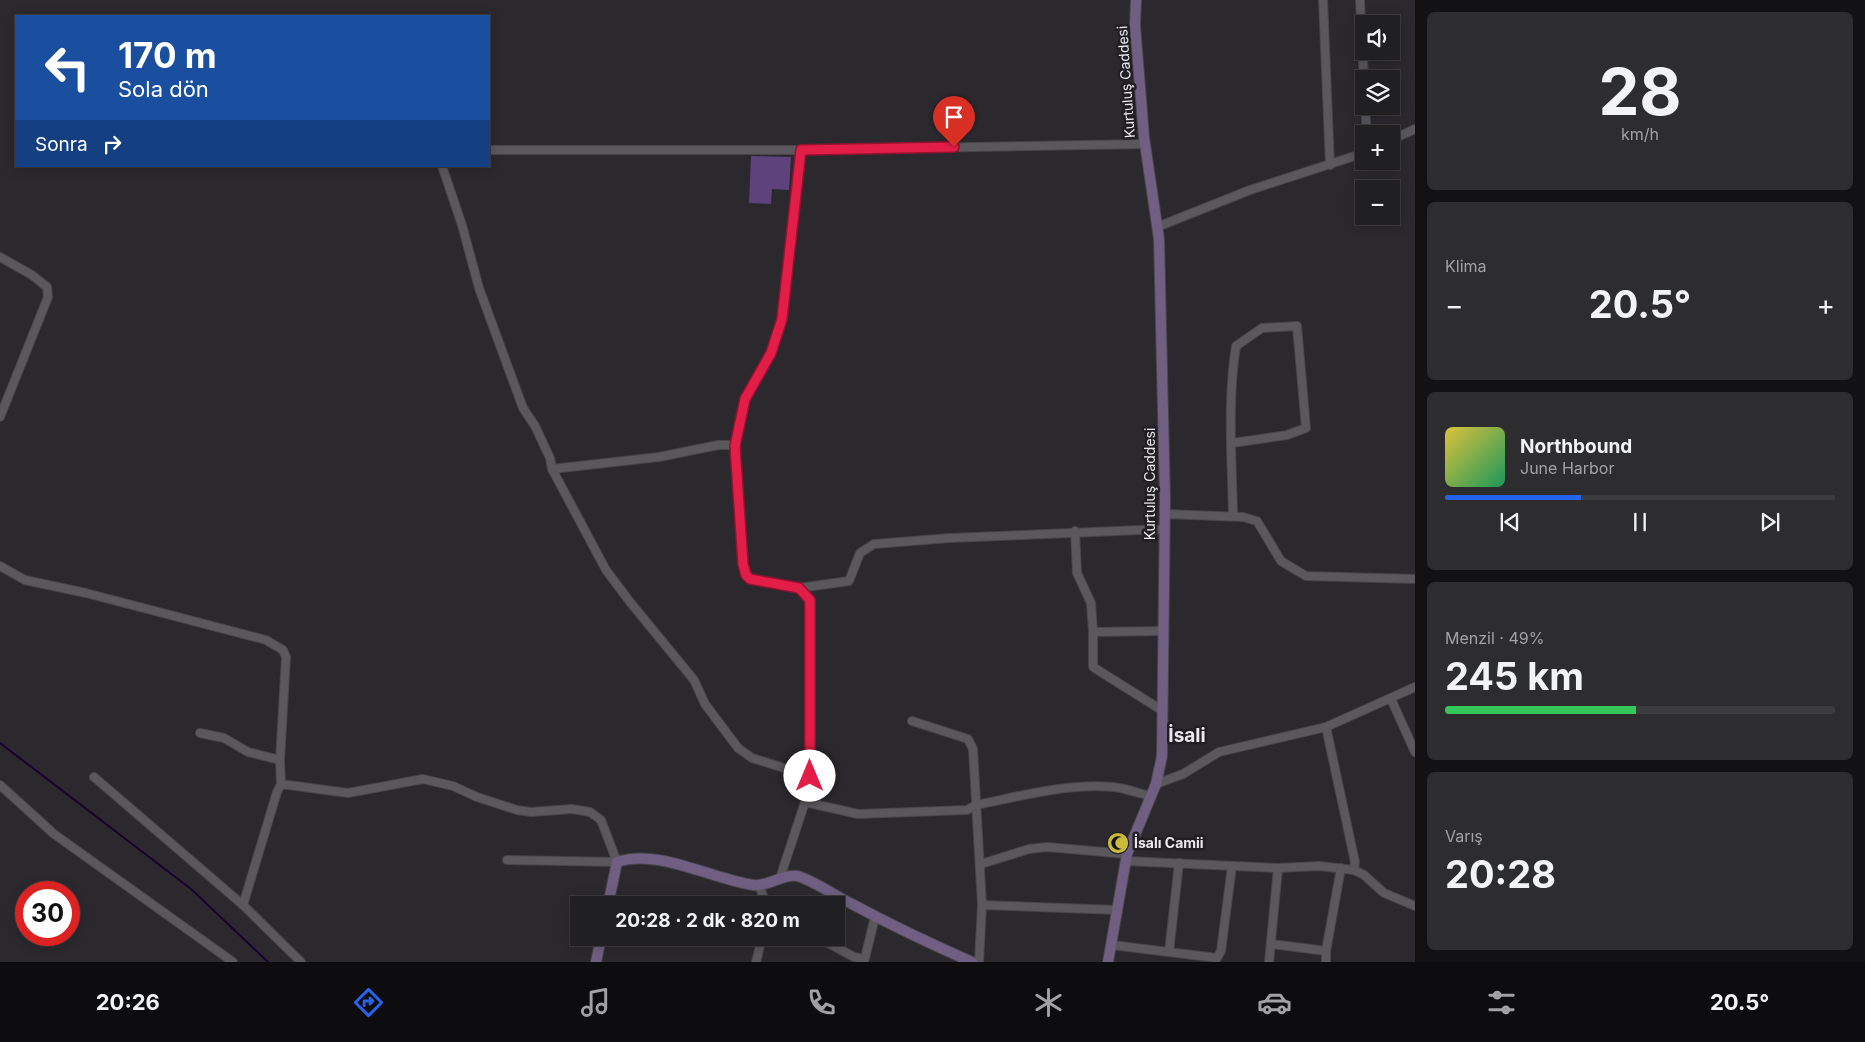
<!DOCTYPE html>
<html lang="tr">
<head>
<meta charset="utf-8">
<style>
  body { margin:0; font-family:Inter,sans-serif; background:#2d2c2f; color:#f1f3f6; height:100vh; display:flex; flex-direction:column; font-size:19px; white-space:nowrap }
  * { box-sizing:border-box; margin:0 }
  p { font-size:16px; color:#a2a2a5 }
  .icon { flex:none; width:28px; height:28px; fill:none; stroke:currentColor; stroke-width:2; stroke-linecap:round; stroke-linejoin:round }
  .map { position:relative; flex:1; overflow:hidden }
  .details { display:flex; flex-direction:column; gap:12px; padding:12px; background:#121113; width:450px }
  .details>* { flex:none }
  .hud { position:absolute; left:15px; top:15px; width:475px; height:152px; border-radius:0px; box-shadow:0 2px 12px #0003,0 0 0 1px #3d3d40; background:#1a4fa0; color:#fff; overflow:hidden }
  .buttons { position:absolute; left:1355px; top:15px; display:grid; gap:10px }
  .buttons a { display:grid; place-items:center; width:45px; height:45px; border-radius:0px; background:#201f22; box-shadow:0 2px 12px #0003,0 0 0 1px #3d3d40; font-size:25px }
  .speed { position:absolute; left:15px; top:881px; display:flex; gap:10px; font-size:25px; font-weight:700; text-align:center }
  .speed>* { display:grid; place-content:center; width:65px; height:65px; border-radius:50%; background:#201f22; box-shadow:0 2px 12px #0003,0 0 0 1px #3d3d40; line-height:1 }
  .speed .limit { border:8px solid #d22; background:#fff; color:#111 }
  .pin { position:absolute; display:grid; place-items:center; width:42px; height:42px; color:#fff; margin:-51px -21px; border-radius:50% 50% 50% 0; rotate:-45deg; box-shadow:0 0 5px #0007 }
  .pin .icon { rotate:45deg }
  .me { position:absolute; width:55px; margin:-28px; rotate:0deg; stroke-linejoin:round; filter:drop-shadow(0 0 4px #0008) }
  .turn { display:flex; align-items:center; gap:18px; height:105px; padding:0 20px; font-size:22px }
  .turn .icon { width:65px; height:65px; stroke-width:2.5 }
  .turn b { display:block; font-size:35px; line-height:42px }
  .then { display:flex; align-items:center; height:48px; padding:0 20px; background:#0003; gap:10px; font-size:19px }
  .big { font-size:38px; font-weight:700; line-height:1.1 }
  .details .tile { flex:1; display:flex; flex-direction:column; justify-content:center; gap:8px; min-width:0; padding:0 18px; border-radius:8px; background:#2d2c2f }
  .details .dial { align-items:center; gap:0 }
  .dial b { font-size:65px; line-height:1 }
  .song { display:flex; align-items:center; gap:15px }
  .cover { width:60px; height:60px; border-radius:8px; background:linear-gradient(135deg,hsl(50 70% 55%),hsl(150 70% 35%)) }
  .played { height:5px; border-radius:2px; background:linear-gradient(90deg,#2563eb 35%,#3d3d40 35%) }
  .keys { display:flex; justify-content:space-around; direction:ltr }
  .heat { display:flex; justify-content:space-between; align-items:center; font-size:28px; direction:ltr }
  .charge { height:8px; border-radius:4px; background:linear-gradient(90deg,#34c759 49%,#3d3d40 0) }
  .trip { position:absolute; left:570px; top:896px; width:275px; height:50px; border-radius:0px; background:#201f22; box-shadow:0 2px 12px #0003,0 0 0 1px #3d3d40; font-weight:700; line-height:50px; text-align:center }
  .tab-bar { display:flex; height:80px; justify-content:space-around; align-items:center; background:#0d0c0e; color:#a2a2a5 }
  .tab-bar .icon { width:35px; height:35px }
  .tab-bar .selected { color:#2563eb }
  .tab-bar b { font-size:22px; color:#f1f3f6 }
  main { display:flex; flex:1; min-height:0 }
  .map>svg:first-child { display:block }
  .green { fill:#5d427c }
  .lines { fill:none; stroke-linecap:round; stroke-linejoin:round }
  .stream { stroke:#1a0031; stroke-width:2 }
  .street-casing { stroke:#474549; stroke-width:10 }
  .secondary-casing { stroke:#474549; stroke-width:12 }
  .street { stroke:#5a585d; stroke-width:8 }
  .secondary { stroke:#705f83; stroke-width:10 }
  .route-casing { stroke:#92132f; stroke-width:12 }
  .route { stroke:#e11d48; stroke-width:9 }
  .labels { text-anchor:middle; stroke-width:5; stroke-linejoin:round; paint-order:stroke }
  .street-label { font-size:14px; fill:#eae8ec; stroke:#211f24 }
  .poi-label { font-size:14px; font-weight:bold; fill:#eae8ec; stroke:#211f24; text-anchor:start }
  .district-label { font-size:19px; font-weight:bold; fill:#eae8ec; stroke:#211f24 }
</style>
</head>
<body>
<main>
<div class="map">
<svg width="1415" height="962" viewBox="0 0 1415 962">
  <rect width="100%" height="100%" fill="#2b292e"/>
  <polygon class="green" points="751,156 791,157 789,190 772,189 771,204 749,203"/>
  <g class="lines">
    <polyline class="stream" points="0,743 191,889 268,962"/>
    <g class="street-casing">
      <g id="street">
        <polyline points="1323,0 1330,165"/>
        <polyline points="1360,0 1364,79"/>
        <polyline points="1365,106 1367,134"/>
        <polyline points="1391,140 1415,129"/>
        <polyline points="489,150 801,150 1145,144"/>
        <polyline points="801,150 782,319 771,353 745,399 735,445 743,564 746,575 750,579 799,588 849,581 860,553 874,544 950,538 1165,529"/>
        <polyline points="442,166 462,225 479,288 523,408 535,426 550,458 552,469 606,570 630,602 694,680 705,704 738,748 752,758 810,776"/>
        <polyline points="1157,227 1250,190 1364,153"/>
        <polyline points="0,257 32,275 47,287 48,297 0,417"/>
        <path d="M 1232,443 L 1287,435 L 1306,428 L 1297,326 L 1262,328 L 1236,346 C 1227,402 1232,460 1233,516"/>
        <polyline points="552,469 659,457 718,445 735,445"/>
        <polyline points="1165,514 1243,517 1257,521 1281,561 1306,576 1415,579"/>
        <polyline points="1075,531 1077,573 1091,603 1093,632 1093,667 1163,711"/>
        <polyline points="0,566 25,580 86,593 266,640 283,650 286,657 280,760 281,784 277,792 243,905"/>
        <polyline points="1093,632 1164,631"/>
        <polyline points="1391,699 1415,752"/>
        <polyline points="912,721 968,739 973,749 982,905 979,962"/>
        <polyline points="1326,727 1355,862 1354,870"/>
        <polyline points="200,733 224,738 248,752 280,760"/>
        <polyline points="94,777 243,905 301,962"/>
        <polyline points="281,784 348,793 423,779 453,786 477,797 517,810 531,812 572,809 590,812 601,820 617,862 507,860"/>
        <polyline points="1156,784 1183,774 1219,752 1326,727 1415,687"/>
        <polyline points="0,785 54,834 233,962"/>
        <path d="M 805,802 L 858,814 L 967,810 L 976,805 C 1021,796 1067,783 1113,787 C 1125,788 1138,793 1150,796"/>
        <polyline points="1126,861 1278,868 1319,866 1354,870 1364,875 1384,893 1415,906"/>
        <polyline points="981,864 1029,849 1047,847 1127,854"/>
        <polyline points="780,878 805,802 810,776 810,600 799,588"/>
        <polyline points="759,886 767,905"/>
        <polyline points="982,905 1118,910"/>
        <polyline points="819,938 854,957 864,959"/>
        <polyline points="1272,944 1326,951 1341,868"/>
        <polyline points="1112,945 1217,958 1221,951 1232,866"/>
        <polyline points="1326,951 1326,962"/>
        <polyline points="1169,952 1179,863"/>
        <polyline points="756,962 762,938"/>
        <polyline points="864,962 875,917"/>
        <polyline points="1269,962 1278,868"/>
      </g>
    </g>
    <g class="secondary-casing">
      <g id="secondary">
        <path d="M 608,905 L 617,862 C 658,848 711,879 753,885 C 768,887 782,874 797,876 C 809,878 839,898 852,904 C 891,925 931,944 972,962"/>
        <polyline points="596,962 601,938"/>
        <polyline points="1108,962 1127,854 1156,784 1162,756 1165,499 1159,239 1144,137 1135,25 1136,0"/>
      </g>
    </g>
    <use href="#street" class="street"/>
    <use href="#secondary" class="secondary"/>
  </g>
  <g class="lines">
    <g class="route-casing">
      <polyline id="route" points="810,776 810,600 799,588 750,579 746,575 743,564 735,446 745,399 771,353 782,319 801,150 954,147"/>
    </g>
    <use href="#route" class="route"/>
  </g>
  <defs>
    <g id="mosque-disc" transform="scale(1.125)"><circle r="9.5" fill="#c8bb3b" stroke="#211f24"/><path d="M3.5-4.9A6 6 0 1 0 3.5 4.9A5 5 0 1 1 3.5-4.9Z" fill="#111"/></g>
  </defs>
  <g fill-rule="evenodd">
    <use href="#mosque-disc" x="1118" y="843"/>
  </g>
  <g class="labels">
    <g class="street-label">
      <text transform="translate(1126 82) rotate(-94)" y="5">Kurtuluş Caddesi</text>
      <text transform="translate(1150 484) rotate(-90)" y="5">Kurtuluş Caddesi</text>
    </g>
    <g class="poi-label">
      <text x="1134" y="848">İsalı Camii</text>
    </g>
    <g class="district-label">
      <text x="1187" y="742">İsali</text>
    </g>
  </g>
</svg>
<div class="buttons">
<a><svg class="icon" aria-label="sound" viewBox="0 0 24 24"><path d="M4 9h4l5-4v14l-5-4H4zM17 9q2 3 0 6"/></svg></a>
<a><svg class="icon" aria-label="layers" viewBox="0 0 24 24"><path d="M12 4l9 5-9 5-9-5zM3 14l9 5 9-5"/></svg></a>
<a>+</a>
<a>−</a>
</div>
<div class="speed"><div class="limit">30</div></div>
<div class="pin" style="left:954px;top:147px;background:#d93025"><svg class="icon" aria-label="arrive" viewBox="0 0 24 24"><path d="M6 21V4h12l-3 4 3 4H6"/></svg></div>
<svg class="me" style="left:810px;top:776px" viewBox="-20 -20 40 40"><circle r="19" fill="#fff"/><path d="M0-13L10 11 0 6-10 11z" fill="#e11d48"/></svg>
<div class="trip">20:28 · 2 dk · 820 m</div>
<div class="hud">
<div class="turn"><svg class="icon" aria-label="left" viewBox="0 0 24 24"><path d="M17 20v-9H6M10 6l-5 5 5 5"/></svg><div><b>170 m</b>Sola dön</div></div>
<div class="then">Sonra<svg class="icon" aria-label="right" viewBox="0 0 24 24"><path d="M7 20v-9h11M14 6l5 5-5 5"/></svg></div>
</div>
</div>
<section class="details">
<div class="tile dial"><b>28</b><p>km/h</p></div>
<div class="tile"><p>Klima</p>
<div class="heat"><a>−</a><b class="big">20.5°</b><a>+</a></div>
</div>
<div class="tile">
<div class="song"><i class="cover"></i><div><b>Northbound</b><p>June Harbor</p></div></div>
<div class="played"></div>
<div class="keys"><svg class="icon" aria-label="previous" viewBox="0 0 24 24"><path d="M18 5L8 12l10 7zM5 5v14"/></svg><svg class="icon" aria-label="pause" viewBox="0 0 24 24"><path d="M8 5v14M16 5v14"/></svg><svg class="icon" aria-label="next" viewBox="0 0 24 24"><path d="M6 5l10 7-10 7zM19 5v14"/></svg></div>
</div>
<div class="tile"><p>Menzil · 49%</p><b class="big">245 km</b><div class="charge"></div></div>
<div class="tile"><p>Varış</p><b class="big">20:28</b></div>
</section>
</main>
<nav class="tab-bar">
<b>20:26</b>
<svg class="icon selected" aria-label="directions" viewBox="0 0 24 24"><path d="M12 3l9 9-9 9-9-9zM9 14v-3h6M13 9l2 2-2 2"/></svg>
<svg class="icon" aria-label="music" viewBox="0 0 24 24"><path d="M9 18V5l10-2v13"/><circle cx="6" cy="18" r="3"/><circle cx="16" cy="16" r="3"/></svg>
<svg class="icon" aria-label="phone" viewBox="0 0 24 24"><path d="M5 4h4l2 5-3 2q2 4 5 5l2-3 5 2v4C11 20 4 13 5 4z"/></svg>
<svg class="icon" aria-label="climate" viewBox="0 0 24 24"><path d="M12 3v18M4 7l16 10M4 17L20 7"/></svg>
<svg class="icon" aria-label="car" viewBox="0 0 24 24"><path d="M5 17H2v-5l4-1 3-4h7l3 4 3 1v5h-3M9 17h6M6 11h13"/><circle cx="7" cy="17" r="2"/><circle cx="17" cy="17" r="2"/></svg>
<svg class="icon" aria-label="filters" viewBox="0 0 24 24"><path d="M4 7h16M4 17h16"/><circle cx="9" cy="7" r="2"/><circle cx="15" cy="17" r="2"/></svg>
<b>20.5°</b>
</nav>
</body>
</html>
